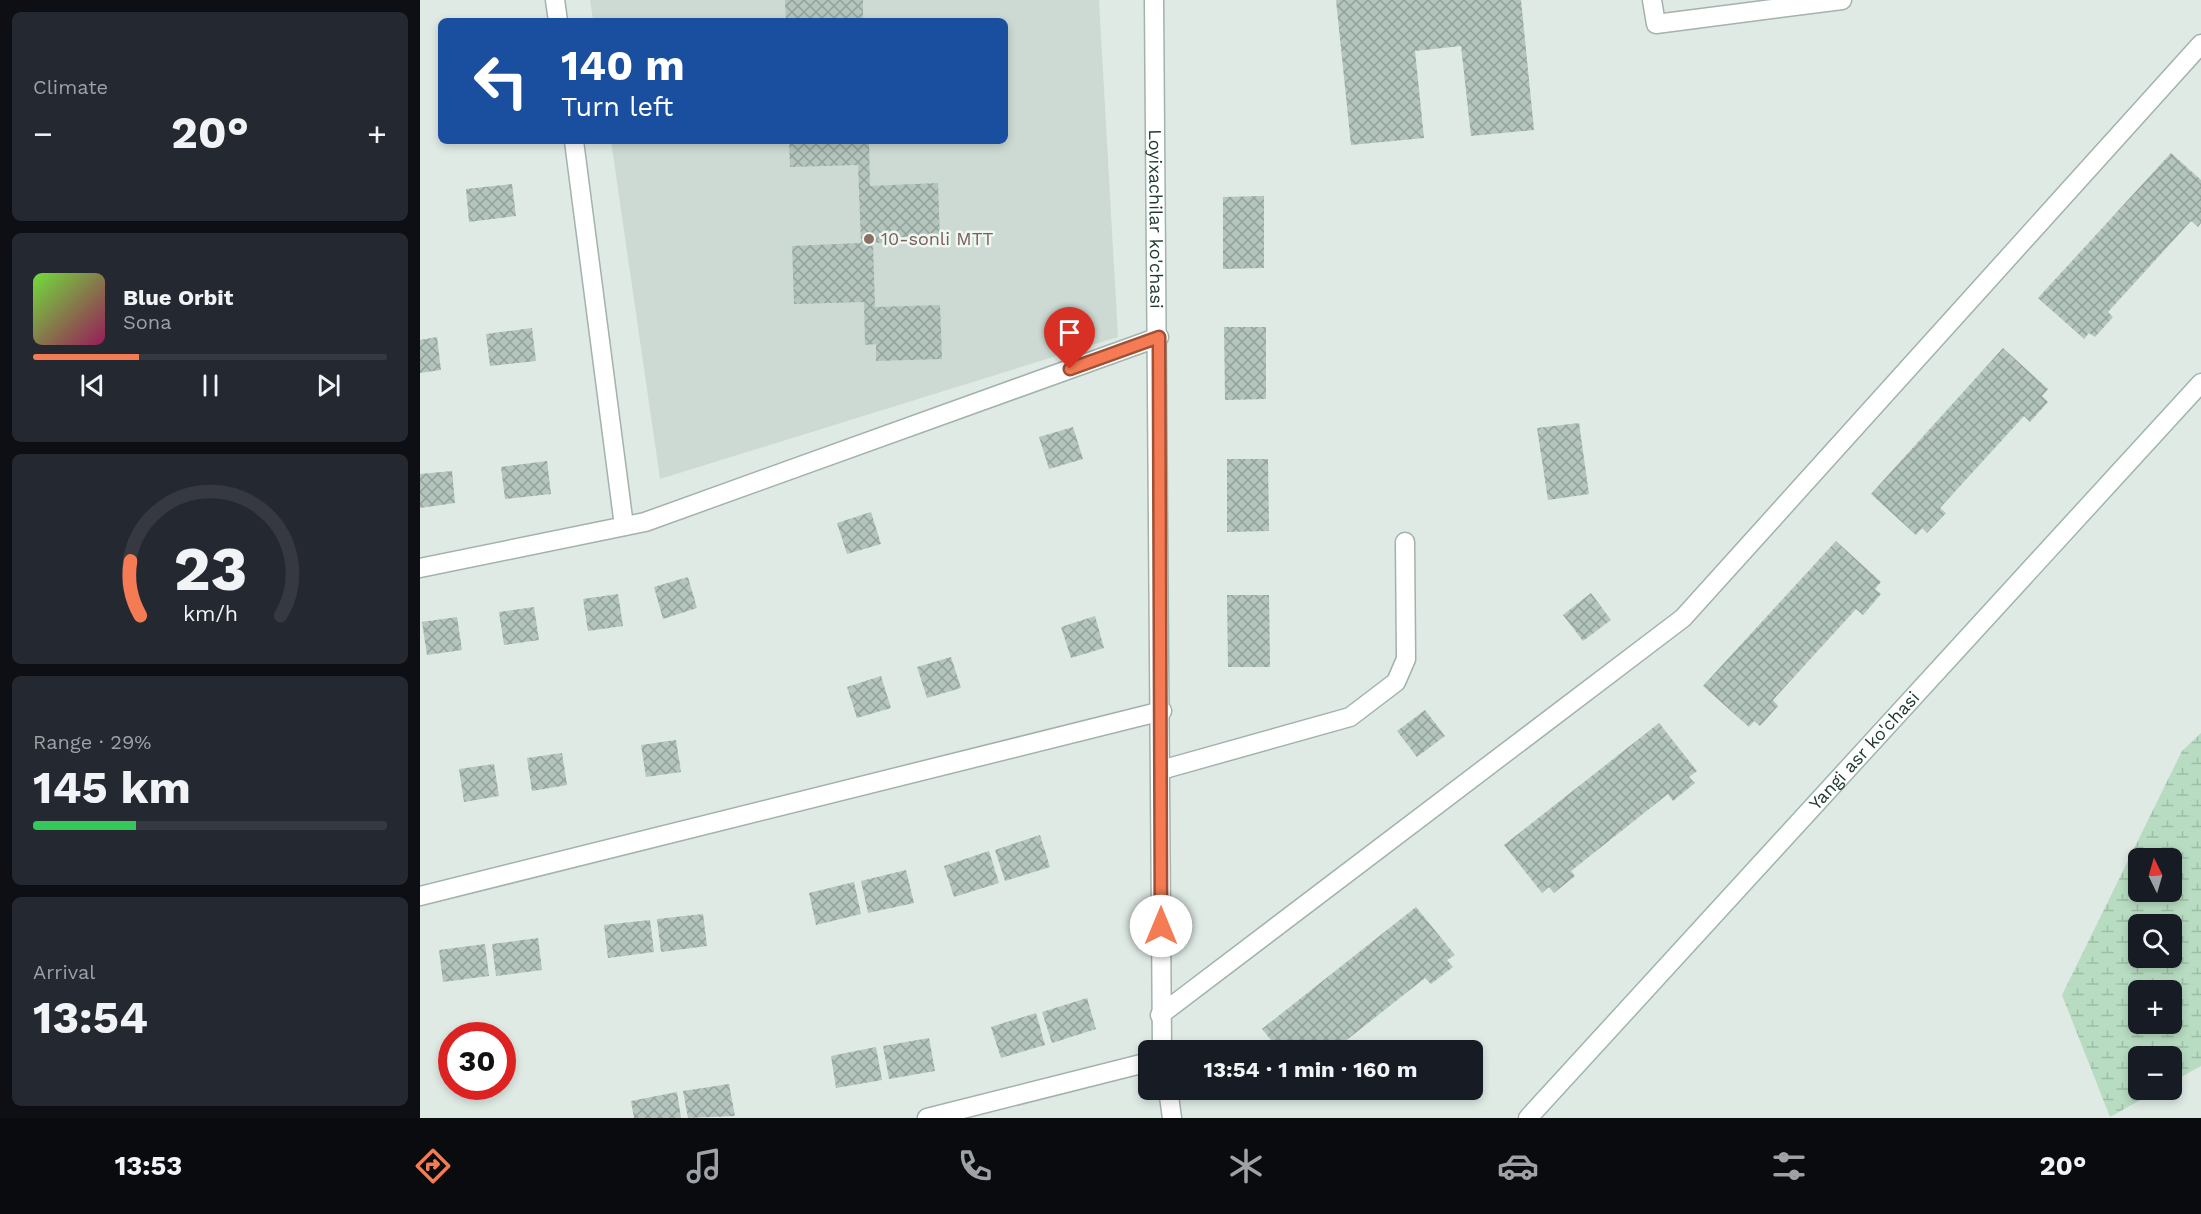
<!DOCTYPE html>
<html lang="en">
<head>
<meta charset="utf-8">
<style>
  body { margin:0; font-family:"Work Sans",sans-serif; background:#242831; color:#f1f3f6; height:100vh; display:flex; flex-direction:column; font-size:22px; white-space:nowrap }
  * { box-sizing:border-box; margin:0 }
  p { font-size:20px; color:#9ea1a6 }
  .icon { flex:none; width:33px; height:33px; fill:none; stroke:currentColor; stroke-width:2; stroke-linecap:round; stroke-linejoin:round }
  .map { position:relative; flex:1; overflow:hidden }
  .side { display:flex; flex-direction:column; gap:12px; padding:12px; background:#0d0f14; width:420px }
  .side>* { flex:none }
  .hud { position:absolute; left:18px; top:18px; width:570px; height:126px; border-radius:9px; box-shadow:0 3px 9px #0003; background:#1a4fa0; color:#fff; overflow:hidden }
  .needle { width:39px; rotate:355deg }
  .controls { position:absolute; left:1708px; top:848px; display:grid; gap:12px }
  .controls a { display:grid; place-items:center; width:54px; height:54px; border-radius:9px; background:#171b24; box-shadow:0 3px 9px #0003; font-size:30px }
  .speed { position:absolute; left:18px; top:1022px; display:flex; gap:12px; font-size:30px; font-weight:700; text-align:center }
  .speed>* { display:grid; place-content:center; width:78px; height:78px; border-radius:50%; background:#171b24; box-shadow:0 3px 9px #0003; line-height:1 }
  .speed .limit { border:9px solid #d22; background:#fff; color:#111 }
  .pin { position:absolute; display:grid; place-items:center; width:51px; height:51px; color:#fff; margin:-62px -26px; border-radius:50% 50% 50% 0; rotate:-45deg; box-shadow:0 0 6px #0007 }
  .pin .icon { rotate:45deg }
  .me { position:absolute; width:66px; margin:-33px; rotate:0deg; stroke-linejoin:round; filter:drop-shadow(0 0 4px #0008) }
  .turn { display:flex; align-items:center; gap:21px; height:126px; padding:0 24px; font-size:27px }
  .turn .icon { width:78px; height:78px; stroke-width:2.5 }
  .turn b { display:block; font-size:42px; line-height:51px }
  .big { font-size:45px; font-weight:700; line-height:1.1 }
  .side .widget { flex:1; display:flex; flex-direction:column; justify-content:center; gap:9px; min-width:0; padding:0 21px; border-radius:9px; background:#242831 }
  .side .dial { align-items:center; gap:0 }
  .dial svg { height:156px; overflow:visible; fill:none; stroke:#363941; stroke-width:7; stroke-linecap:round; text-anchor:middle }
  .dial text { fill:#f1f3f6; stroke:none }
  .song { display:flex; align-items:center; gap:18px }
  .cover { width:72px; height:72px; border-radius:9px; background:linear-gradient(135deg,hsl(100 70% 55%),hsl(330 70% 35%)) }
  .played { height:6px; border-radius:3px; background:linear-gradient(90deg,#f47b53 30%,#363941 30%) }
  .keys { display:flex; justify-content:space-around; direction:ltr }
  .heat { display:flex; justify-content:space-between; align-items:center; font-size:33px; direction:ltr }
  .charge { height:9px; border-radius:4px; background:linear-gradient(90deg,#34c759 29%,#363941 0) }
  .trip { position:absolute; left:718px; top:1040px; width:345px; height:60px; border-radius:9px; background:#171b24; box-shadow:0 3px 9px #0003; font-weight:700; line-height:60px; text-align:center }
  .tab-bar { display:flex; height:96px; justify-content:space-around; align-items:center; background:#090b0e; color:#9ea1a6 }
  .tab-bar .icon { width:42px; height:42px }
  .tab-bar .active { color:#f47b53 }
  .tab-bar b { font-size:27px; color:#f1f3f6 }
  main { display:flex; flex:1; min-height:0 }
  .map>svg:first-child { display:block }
  .built { fill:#cddad4 }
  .wetland { fill:url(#wetland-marsh); fill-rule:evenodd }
  .building { fill:url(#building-cross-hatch) }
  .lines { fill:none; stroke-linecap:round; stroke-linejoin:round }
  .street-casing { stroke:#a2b2ac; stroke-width:21 }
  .secondary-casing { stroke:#9eb6ad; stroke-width:21 }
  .street { stroke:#fff; stroke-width:18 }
  .secondary { stroke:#fff; stroke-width:18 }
  .route-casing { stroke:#9f5036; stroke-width:15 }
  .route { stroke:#f47b53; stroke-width:10 }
  .education-dot { fill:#8d6e63; stroke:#eff7f3; stroke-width:2 }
  .labels { text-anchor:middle; stroke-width:5; stroke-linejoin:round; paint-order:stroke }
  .street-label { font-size:18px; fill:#203a33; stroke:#eff7f3 }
  .education-label { font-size:18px; fill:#785e54; stroke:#eff7f3; text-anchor:start }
</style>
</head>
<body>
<main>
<section class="side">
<div class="widget"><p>Climate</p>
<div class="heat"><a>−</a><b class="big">20°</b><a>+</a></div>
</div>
<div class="widget">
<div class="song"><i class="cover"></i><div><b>Blue Orbit</b><p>Sona</p></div></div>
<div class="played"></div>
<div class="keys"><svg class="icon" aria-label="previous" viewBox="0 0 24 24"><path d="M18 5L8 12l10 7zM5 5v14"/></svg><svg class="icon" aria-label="pause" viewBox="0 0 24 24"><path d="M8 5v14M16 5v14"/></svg><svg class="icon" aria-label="next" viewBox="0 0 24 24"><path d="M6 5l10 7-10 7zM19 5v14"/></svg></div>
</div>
<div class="widget dial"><svg viewBox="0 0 100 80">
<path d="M14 69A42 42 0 1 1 86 69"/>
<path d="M14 69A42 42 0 0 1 9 41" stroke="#f47b53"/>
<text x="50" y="56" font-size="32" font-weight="700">23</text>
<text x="50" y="72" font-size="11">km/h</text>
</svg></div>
<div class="widget"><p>Range · 29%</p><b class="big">145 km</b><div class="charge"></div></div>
<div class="widget"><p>Arrival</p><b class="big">13:54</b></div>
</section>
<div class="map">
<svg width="1781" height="1118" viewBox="0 0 1781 1118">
  <defs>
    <pattern id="wetland-marsh" width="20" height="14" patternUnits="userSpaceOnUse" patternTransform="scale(1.5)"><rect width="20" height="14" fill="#b7dcc1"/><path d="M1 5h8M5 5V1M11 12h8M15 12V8" fill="none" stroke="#9dbea6"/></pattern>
    <pattern id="building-cross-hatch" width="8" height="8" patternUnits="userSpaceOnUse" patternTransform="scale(1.5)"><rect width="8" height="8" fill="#b4c5be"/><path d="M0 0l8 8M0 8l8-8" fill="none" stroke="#92a19b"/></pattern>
  </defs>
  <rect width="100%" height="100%" fill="#dfeae5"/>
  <polygon class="built" points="170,0 679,0 698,337 240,479 191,141 585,141 585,21 173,21"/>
  <path class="wetland" d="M 1781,733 L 1781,1066 L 1752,1082 L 1752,1056 L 1719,1056 L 1719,1089 L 1740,1089 L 1690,1117 L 1642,995 L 1762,751 ZM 1719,858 L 1752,858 L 1752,891 L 1719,891 ZM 1719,924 L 1752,924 L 1752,957 L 1719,957 ZM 1719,990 L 1752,990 L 1752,1023 L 1719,1023 Z"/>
  <g class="building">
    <polygon points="365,0 443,0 443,21 366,21"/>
    <polygon points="916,0 1101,0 1114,130 1051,136 1041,46 995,51 1004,138 931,145"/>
    <polygon points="369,141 449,141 450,186 518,183 520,240 453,243 455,307 520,305 522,359 456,361 456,344 445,345 444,302 374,304 372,246 441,243 438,165 370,167"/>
    <polygon points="1751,153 1781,180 1781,223 1778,227 1771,221 1688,312 1693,317 1675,337 1669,333 1664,339 1618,298"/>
    <polygon points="92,184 96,216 49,222 46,189"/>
    <polygon points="844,196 844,268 803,269 803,197"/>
    <polygon points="804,327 846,327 846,399 805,400"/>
    <polygon points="112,328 116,361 70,366 66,334"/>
    <polygon points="17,337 21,370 0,373 0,340"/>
    <polygon points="1583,348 1628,389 1622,396 1628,402 1610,422 1604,416 1520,508 1526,513 1507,533 1502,528 1496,535 1451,494"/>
    <polygon points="1159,423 1169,494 1128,500 1117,428"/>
    <polygon points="653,427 663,459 629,469 619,437"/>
    <polygon points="807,459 848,459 849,531 807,532"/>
    <polygon points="127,461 131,494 85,499 81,467"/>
    <polygon points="32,471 35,503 0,508 0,474"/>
    <polygon points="451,512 461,544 427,554 417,523"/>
    <polygon points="1416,541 1461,582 1455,589 1461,594 1443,615 1436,609 1353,700 1358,706 1340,726 1334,721 1329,727 1283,686"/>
    <polygon points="268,577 277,608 243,619 234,587"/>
    <polygon points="1171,593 1191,620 1163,641 1143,615"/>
    <polygon points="198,594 203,626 168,631 163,599"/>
    <polygon points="807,595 849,595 850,667 808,667"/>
    <polygon points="114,607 119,640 84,645 79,612"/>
    <polygon points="675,616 684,648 651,658 641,627"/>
    <polygon points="37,617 42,650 7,655 2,622"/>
    <polygon points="531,657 541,688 507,698 497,667"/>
    <polygon points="461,676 471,708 437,718 427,687"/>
    <polygon points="1005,710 1025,736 997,757 977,731"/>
    <polygon points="1239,723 1277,771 1269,777 1275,783 1253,801 1248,794 1151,871 1155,876 1134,893 1129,887 1122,893 1084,845"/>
    <polygon points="256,740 261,772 226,777 221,745"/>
    <polygon points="142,753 147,785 112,791 107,758"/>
    <polygon points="74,764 79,796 44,802 39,769"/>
    <polygon points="620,835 630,867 585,881 575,850"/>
    <polygon points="569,851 579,883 534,897 524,866"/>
    <polygon points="486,870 494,903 448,913 441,881"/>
    <polygon points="434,882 441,914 396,925 389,893"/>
    <polygon points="996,907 1035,955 1027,960 1033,967 1011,984 1005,978 914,1050 859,1050 842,1029"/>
    <polygon points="283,914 287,946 241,952 237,919"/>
    <polygon points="230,920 234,952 188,958 184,925"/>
    <polygon points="118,938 122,970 76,976 72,944"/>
    <polygon points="65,944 69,976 23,982 19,950"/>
    <polygon points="667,998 676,1029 632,1043 622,1012"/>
    <polygon points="616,1013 625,1045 581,1058 571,1027"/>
    <polygon points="509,1038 515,1071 469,1079 463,1046"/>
    <polygon points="456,1047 462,1080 416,1088 411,1056"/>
    <polygon points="309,1084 315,1116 268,1118 263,1091"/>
    <polygon points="257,1092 261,1118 214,1118 211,1101"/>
  </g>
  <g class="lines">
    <g class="street-casing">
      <g id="street">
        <polyline points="135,0 138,21"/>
        <path id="s1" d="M 734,0 L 742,1050"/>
        <polyline points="1232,0 1236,24 1422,0"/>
        <polyline points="154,141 204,526"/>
        <polyline points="0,568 225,522 739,337"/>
        <polyline points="741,770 930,717 976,682 986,659 985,542"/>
        <polyline points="0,896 742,711"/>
        <polyline points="740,1015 1263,618 1781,44"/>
        <polyline points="748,1089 752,1118"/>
        <polyline points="507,1118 729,1062"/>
      </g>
    </g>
    <g class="secondary-casing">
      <g id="secondary">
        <path id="s2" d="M 1108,1118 L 1781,383"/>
      </g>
    </g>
    <use href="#street" class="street"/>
    <use href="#secondary" class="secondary"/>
  </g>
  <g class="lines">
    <g class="route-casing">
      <polyline id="route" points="650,369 739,337 741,926"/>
    </g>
    <use href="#route" class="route"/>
  </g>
  <circle class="education-dot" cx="449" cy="239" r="6"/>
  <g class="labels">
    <g class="street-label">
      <text dy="6" stroke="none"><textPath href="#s1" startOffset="219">Loyixachilar ko'chasi</textPath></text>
      <text dy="6" stroke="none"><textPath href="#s2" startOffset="498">Yangi asr ko'chasi</textPath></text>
    </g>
    <g class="education-label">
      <text x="461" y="245">10-sonli MTT</text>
    </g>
  </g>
</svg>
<div class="controls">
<a><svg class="needle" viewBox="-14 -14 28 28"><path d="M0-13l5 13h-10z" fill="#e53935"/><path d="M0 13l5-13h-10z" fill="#9ea1a6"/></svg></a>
<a><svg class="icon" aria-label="search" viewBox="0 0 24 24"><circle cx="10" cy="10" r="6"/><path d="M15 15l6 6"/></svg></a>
<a>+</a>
<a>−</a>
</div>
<div class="speed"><div class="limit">30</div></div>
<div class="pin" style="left:650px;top:369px;background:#d93025"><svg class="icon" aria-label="arrive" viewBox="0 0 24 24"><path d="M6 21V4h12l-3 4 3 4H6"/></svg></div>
<svg class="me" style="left:741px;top:926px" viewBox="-20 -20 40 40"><circle r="19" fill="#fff"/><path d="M0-13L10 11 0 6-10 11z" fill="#f47b53"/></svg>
<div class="trip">13:54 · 1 min · 160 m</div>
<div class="hud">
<div class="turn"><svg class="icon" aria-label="left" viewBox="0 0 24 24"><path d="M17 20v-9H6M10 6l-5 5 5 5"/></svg><div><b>140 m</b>Turn left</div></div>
</div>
</div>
</main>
<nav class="tab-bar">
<b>13:53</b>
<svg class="icon active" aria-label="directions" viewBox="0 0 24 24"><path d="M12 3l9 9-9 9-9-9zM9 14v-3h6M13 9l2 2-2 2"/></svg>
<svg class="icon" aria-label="music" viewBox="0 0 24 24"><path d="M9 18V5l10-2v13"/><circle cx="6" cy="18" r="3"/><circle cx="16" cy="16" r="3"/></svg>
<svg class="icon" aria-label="phone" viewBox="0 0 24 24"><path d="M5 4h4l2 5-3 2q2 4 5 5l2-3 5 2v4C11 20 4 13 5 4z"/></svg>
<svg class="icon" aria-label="climate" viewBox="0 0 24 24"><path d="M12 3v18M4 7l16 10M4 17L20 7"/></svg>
<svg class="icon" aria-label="car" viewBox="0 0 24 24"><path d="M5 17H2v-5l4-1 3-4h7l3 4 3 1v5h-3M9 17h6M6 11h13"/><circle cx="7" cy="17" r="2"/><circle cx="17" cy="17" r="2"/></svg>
<svg class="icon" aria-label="filters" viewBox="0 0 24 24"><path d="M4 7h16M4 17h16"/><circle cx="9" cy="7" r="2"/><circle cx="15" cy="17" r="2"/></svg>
<b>20°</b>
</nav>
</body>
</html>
